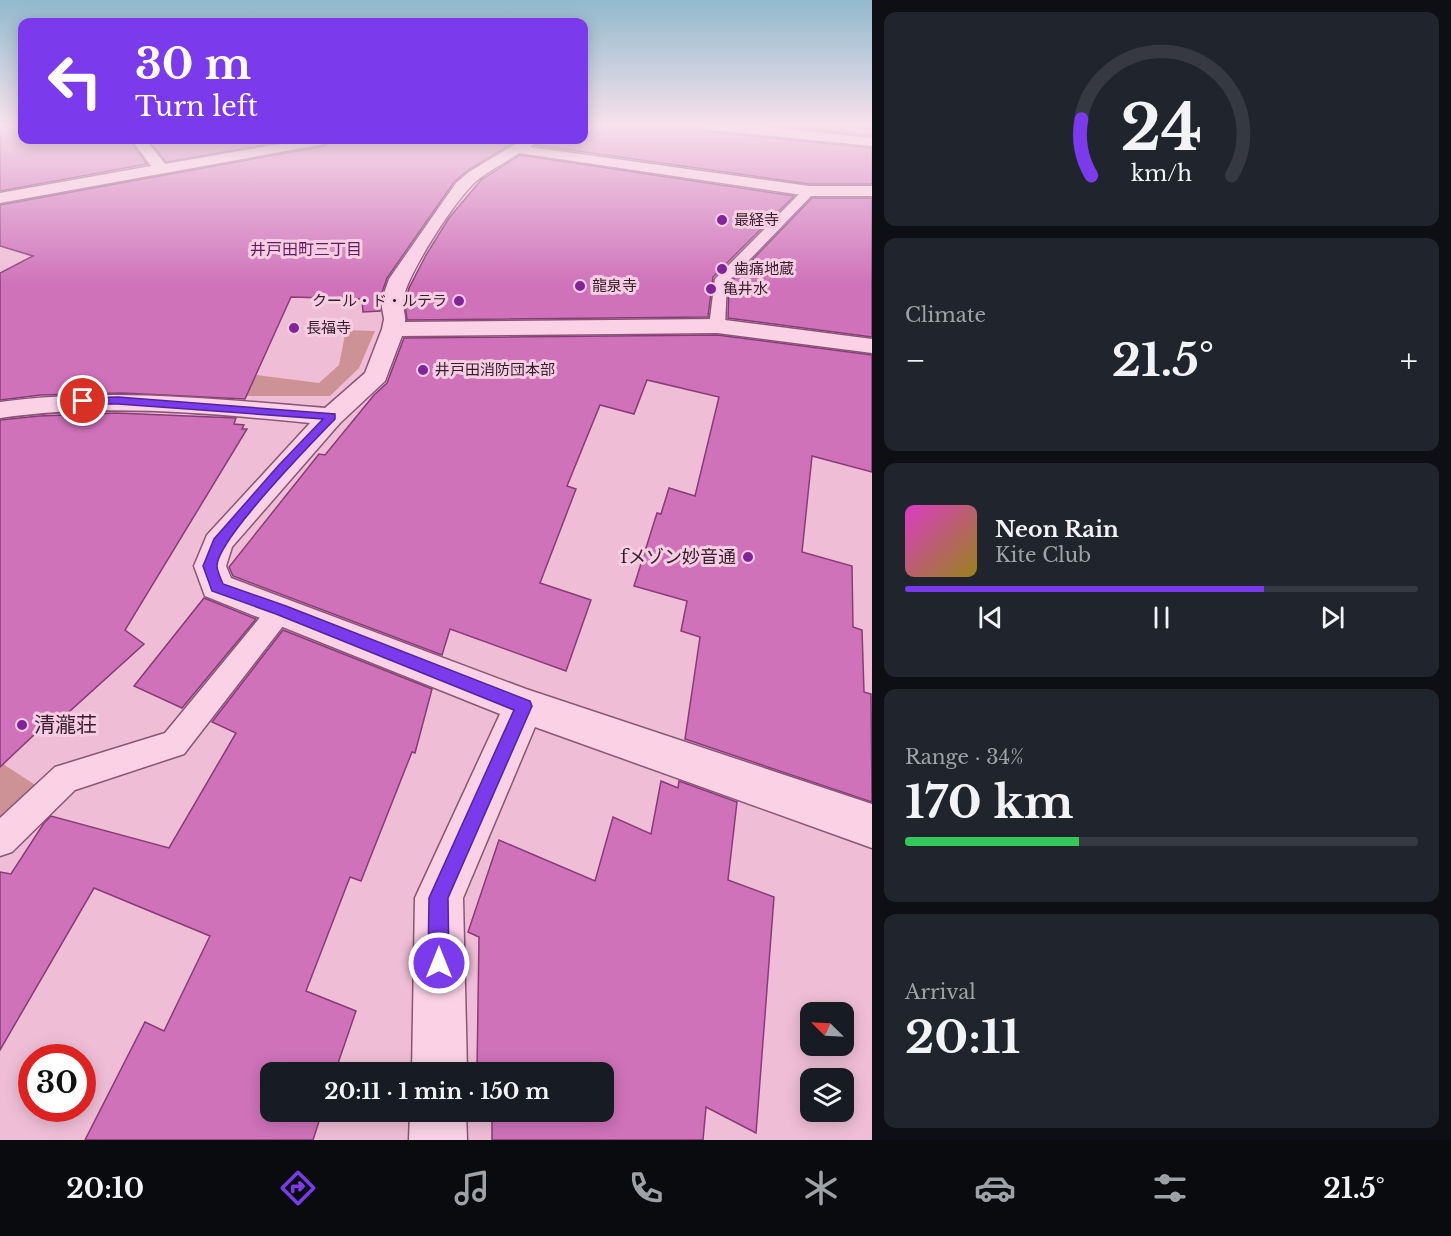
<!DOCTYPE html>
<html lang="en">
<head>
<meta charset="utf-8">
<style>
  body { margin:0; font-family:"Libre Baskerville","Noto Sans JP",serif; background:#20242c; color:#f1f3f6; height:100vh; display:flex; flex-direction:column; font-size:22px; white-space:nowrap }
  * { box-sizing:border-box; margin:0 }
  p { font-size:20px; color:#9ea1a6 }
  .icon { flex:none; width:33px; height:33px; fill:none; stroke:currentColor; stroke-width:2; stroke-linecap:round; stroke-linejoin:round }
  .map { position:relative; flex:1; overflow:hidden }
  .panel { display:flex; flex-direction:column; gap:12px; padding:12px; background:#0d0f14; width:579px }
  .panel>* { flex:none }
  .hud { position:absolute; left:18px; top:18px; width:570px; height:126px; border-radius:12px; box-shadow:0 3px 15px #0003; background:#7c3aed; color:#fff; overflow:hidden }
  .needle { width:39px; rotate:294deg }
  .buttons { position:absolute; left:800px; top:1002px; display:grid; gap:12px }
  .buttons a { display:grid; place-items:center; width:54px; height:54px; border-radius:12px; background:#171b24; box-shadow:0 3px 15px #0003; font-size:30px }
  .speed { position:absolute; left:18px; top:1044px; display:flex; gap:12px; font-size:30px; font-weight:700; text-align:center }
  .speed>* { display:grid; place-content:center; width:78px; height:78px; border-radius:50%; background:#171b24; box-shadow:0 3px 15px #0003; line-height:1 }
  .speed .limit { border:9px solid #d22; background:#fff; color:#111 }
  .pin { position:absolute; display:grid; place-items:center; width:51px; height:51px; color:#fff; margin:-26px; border:3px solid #fff; border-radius:50%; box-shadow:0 2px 6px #0007 }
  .me { position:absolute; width:66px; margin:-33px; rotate:0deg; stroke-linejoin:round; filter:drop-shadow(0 0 4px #0008) }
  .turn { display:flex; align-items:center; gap:21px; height:126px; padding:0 18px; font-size:27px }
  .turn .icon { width:78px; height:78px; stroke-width:2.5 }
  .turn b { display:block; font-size:42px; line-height:51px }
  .big { font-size:45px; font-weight:700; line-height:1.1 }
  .panel .card { flex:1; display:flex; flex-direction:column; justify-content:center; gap:9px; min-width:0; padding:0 21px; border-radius:12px; background:#20242c }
  .panel .dial { align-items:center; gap:0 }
  .dial svg { height:156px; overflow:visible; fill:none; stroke:#363941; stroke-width:7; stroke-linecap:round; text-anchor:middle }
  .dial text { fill:#f1f3f6; stroke:none }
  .song { display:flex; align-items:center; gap:18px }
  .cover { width:72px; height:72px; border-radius:9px; background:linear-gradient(135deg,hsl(310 70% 55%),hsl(50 70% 35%)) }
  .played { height:6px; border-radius:3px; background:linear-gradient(90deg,#7c3aed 70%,#363941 70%) }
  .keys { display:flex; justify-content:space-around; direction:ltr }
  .heat { display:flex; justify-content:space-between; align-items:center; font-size:33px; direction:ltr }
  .charge { height:9px; border-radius:4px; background:linear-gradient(90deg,#34c759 34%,#363941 0) }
  .trip { position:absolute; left:260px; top:1062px; width:354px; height:60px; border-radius:12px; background:#171b24; box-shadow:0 3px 15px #0003; font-weight:700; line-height:60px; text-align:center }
  .tab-bar { display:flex; height:96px; justify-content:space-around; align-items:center; background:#090b0e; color:#9ea1a6 }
  .tab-bar .icon { width:42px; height:42px }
  .tab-bar .on { color:#7c3aed }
  .tab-bar b { font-size:27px; color:#f1f3f6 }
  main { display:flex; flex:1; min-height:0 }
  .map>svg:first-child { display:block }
  .green { fill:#cd9296 }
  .building { fill:#cf72ba; stroke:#883b78; stroke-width:1.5 }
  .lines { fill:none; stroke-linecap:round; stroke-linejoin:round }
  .lane-casing { stroke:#885677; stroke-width:3 }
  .street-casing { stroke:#885677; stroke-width:3 }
  .lane { fill:#fad1e5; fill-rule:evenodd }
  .street { fill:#fad1e5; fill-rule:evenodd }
  .route { fill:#7c3aed; stroke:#51269a; stroke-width:1.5 }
  .poi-dot { fill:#822499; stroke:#f6cee1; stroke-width:2 }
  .labels { text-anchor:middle; stroke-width:6; stroke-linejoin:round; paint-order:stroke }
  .far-poi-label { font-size:15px; fill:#371b2f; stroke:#f6cee1; text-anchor:start }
  .far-neighbourhood-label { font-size:16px; fill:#651963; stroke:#f6cee1 }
  .poi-label { font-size:18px; fill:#371b2f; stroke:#f6cee1; text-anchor:end }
  .near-poi-label { font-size:21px; fill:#371b2f; stroke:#f6cee1; text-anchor:start }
</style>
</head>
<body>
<main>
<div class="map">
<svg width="872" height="1140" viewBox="0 0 872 1140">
  <rect width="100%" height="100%" fill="#efbed6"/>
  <g class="green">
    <polygon points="346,330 375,331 359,368 330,396 203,396 170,364 319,383 339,365"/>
    <polygon points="0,762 40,788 0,823"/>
  </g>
  <g class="building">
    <polygon points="0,125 22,125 22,140 130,140 147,164 0,191"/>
    <polygon points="584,125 695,125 703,131 872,148 872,184 809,184 535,145 540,140 584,140"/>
    <polygon points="773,125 832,125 872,129 872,136"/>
    <polygon points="148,140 293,140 166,162"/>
    <polygon points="333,140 518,140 468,170 454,182 387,278 379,301 380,311 363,312 362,299 291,297 245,399 122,393 41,395 0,400 0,273 33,256 0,246 0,205 324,146"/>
    <polygon points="520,155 794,196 713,277 708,317 407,320 405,302 409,288 426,255 449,218 481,180"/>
    <polygon points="812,198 872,198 872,337 728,318 729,284"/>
    <polygon points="717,335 872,355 872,472 812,456 802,552 852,566 853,627 862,630 864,692 871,694 872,802 685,739 700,637 681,631 687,601 634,586 657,513 661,514 669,488 695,496 719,397 647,380 634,414 600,405 567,486 576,489 540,583 591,600 566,671 450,629 442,655 233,576 229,567 319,454 325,455 374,395 387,383 404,338"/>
    <polygon points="116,413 236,418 234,424 244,425 242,429 247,429 125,630 144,644 61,719 54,716 0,767 0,420 39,416"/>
    <polygon points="204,598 256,619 182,708 134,686"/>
    <polygon points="283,630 432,689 415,753 412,752 361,881 350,877 306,991 356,1011 335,1072 270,1072 270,1112 322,1112 313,1140 85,1140 145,1022 164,1031 210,936 94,888 0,1050 0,872 11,874 44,823 51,816 169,848 236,733 212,722"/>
    <polygon points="661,781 678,788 679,781 737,802 728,880 774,897 756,1133 706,1107 703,1140 492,1140 492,1112 603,1112 603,1072 477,1072 479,937 468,932 499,840 595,881 613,817 651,834"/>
  </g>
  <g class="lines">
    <g class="lane-casing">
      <g id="lane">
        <polygon points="809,187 813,188 813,194 727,283 725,326 717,331 711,329 709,326 715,279 805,188"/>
        <polygon points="281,600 290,603 294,610 290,617 184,754 75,790 12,852 0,856 0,818 55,767 165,733 272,603"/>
      </g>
    </g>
    <g class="street-casing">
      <g id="street">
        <polygon points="697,125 747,125 872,138 872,146 703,129"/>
        <polygon points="132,140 146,140 165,164 303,140 331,140 324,144 0,203 0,193 151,166"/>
        <path d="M 522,140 L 538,140 L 530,147 L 809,186 L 872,186 L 872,196 L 809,196 L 519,153 C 506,162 492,169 480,178 C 458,194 408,273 403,299 C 402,307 406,315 405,322 L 717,319 L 872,339 L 872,353 L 717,333 L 402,336 L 385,381 L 340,423 L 232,547 L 226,566 L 231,578 L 526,689 L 872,804 L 872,848 L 535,727 L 463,898 L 467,1072 L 412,1072 L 415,898 L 500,714 L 205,596 L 194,566 L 207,535 L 310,423 C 206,413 104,403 0,418 L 0,402 C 109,387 216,399 325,408 L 365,373 L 382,329 L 384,319 L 381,302 L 389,279 L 456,183 L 469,172 Z"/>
        <polygon points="410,1112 466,1112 467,1140 409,1140"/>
      </g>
    </g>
    <use href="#lane" class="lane"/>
    <use href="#street" class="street"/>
  </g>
  <linearGradient id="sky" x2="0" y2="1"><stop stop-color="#91b9cc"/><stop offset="0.44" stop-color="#f8e2ed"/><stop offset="1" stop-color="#f8e2ed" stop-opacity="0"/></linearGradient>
  <rect width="872" height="285" fill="url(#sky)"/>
  <path class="route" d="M 118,397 L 335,414 L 335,419 C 313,442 217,539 217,566 C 217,571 221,579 223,584 L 286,606 L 530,701 L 532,706 L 448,898 L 449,963 L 446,971 L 439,974 L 431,971 L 428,963 L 429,898 L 514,710 L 276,614 L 212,591 L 203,566 L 214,539 L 278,466 L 323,419 L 118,404 L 83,404 L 78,401 L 83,398 Z"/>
  <g class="poi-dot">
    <circle cx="722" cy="220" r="6"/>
    <circle cx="722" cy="269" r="6"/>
    <circle cx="580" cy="286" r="6"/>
    <circle cx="711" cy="289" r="6"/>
    <circle cx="459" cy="301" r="6"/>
    <circle cx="294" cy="328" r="6"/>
    <circle cx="423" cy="370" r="6"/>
    <circle cx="748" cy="557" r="6"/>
    <circle cx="22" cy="725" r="6"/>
  </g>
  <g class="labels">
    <g class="far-poi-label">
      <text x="734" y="225">最経寺</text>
      <text x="734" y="274">歯痛地蔵</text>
      <text x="592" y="291">龍泉寺</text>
      <text x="723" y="294">亀井水</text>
      <text x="447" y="306" text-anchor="end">クール・ド・ルテラ</text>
      <text x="306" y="333">長福寺</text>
      <text x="435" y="375">井戸田消防団本部</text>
    </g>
    <g class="far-neighbourhood-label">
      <text x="306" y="255">井戸田町三丁目</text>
    </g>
    <g class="poi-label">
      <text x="736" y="563">fメゾン妙音通</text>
    </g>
    <g class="near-poi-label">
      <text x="34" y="732">清瀧荘</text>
    </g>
  </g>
</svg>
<div class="buttons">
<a><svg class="needle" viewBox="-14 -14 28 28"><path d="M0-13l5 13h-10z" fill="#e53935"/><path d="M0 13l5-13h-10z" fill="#9ea1a6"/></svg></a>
<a><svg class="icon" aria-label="layers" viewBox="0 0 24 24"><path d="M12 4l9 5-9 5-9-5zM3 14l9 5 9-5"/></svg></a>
</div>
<div class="speed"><div class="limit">30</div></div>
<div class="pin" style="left:83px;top:401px;background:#d93025"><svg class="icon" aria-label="arrive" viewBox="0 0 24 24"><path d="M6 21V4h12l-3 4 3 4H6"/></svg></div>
<svg class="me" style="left:439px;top:963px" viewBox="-20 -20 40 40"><circle r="17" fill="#7c3aed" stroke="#fff" stroke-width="3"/><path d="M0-11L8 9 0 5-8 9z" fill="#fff"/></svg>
<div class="trip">20:11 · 1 min · 150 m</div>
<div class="hud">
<div class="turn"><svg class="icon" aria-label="left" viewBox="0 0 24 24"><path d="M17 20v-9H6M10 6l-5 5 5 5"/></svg><div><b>30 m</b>Turn left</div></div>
</div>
</div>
<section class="panel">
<div class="card dial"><svg viewBox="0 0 100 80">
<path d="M14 69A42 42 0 1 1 86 69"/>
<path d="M14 69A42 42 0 0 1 9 40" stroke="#7c3aed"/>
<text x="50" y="56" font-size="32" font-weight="700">24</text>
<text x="50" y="72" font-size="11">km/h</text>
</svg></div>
<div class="card"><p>Climate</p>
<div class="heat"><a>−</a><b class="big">21.5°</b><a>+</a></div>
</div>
<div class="card">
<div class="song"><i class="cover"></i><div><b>Neon Rain</b><p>Kite Club</p></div></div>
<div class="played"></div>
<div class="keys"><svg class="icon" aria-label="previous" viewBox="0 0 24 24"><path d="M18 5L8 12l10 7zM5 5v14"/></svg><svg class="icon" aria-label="pause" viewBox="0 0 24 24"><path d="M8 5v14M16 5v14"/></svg><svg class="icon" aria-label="next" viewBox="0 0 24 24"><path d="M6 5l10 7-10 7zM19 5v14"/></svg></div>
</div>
<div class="card"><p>Range · 34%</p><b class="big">170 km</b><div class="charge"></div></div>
<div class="card"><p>Arrival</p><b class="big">20:11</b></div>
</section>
</main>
<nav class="tab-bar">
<b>20:10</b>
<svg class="icon on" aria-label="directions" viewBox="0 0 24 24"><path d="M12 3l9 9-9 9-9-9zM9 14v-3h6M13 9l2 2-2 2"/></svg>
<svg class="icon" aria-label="music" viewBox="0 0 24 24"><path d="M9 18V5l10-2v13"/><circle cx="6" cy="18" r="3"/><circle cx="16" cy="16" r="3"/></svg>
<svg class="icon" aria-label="phone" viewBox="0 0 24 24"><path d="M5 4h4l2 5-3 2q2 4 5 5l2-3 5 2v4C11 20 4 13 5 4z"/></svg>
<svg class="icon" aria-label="climate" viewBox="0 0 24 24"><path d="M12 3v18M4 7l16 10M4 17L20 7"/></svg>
<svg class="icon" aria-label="car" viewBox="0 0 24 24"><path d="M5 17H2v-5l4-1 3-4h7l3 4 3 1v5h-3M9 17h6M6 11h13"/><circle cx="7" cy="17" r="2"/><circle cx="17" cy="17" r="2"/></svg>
<svg class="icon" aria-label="filters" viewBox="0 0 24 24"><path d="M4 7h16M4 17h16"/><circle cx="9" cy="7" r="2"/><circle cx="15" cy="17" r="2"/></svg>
<b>21.5°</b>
</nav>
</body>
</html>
